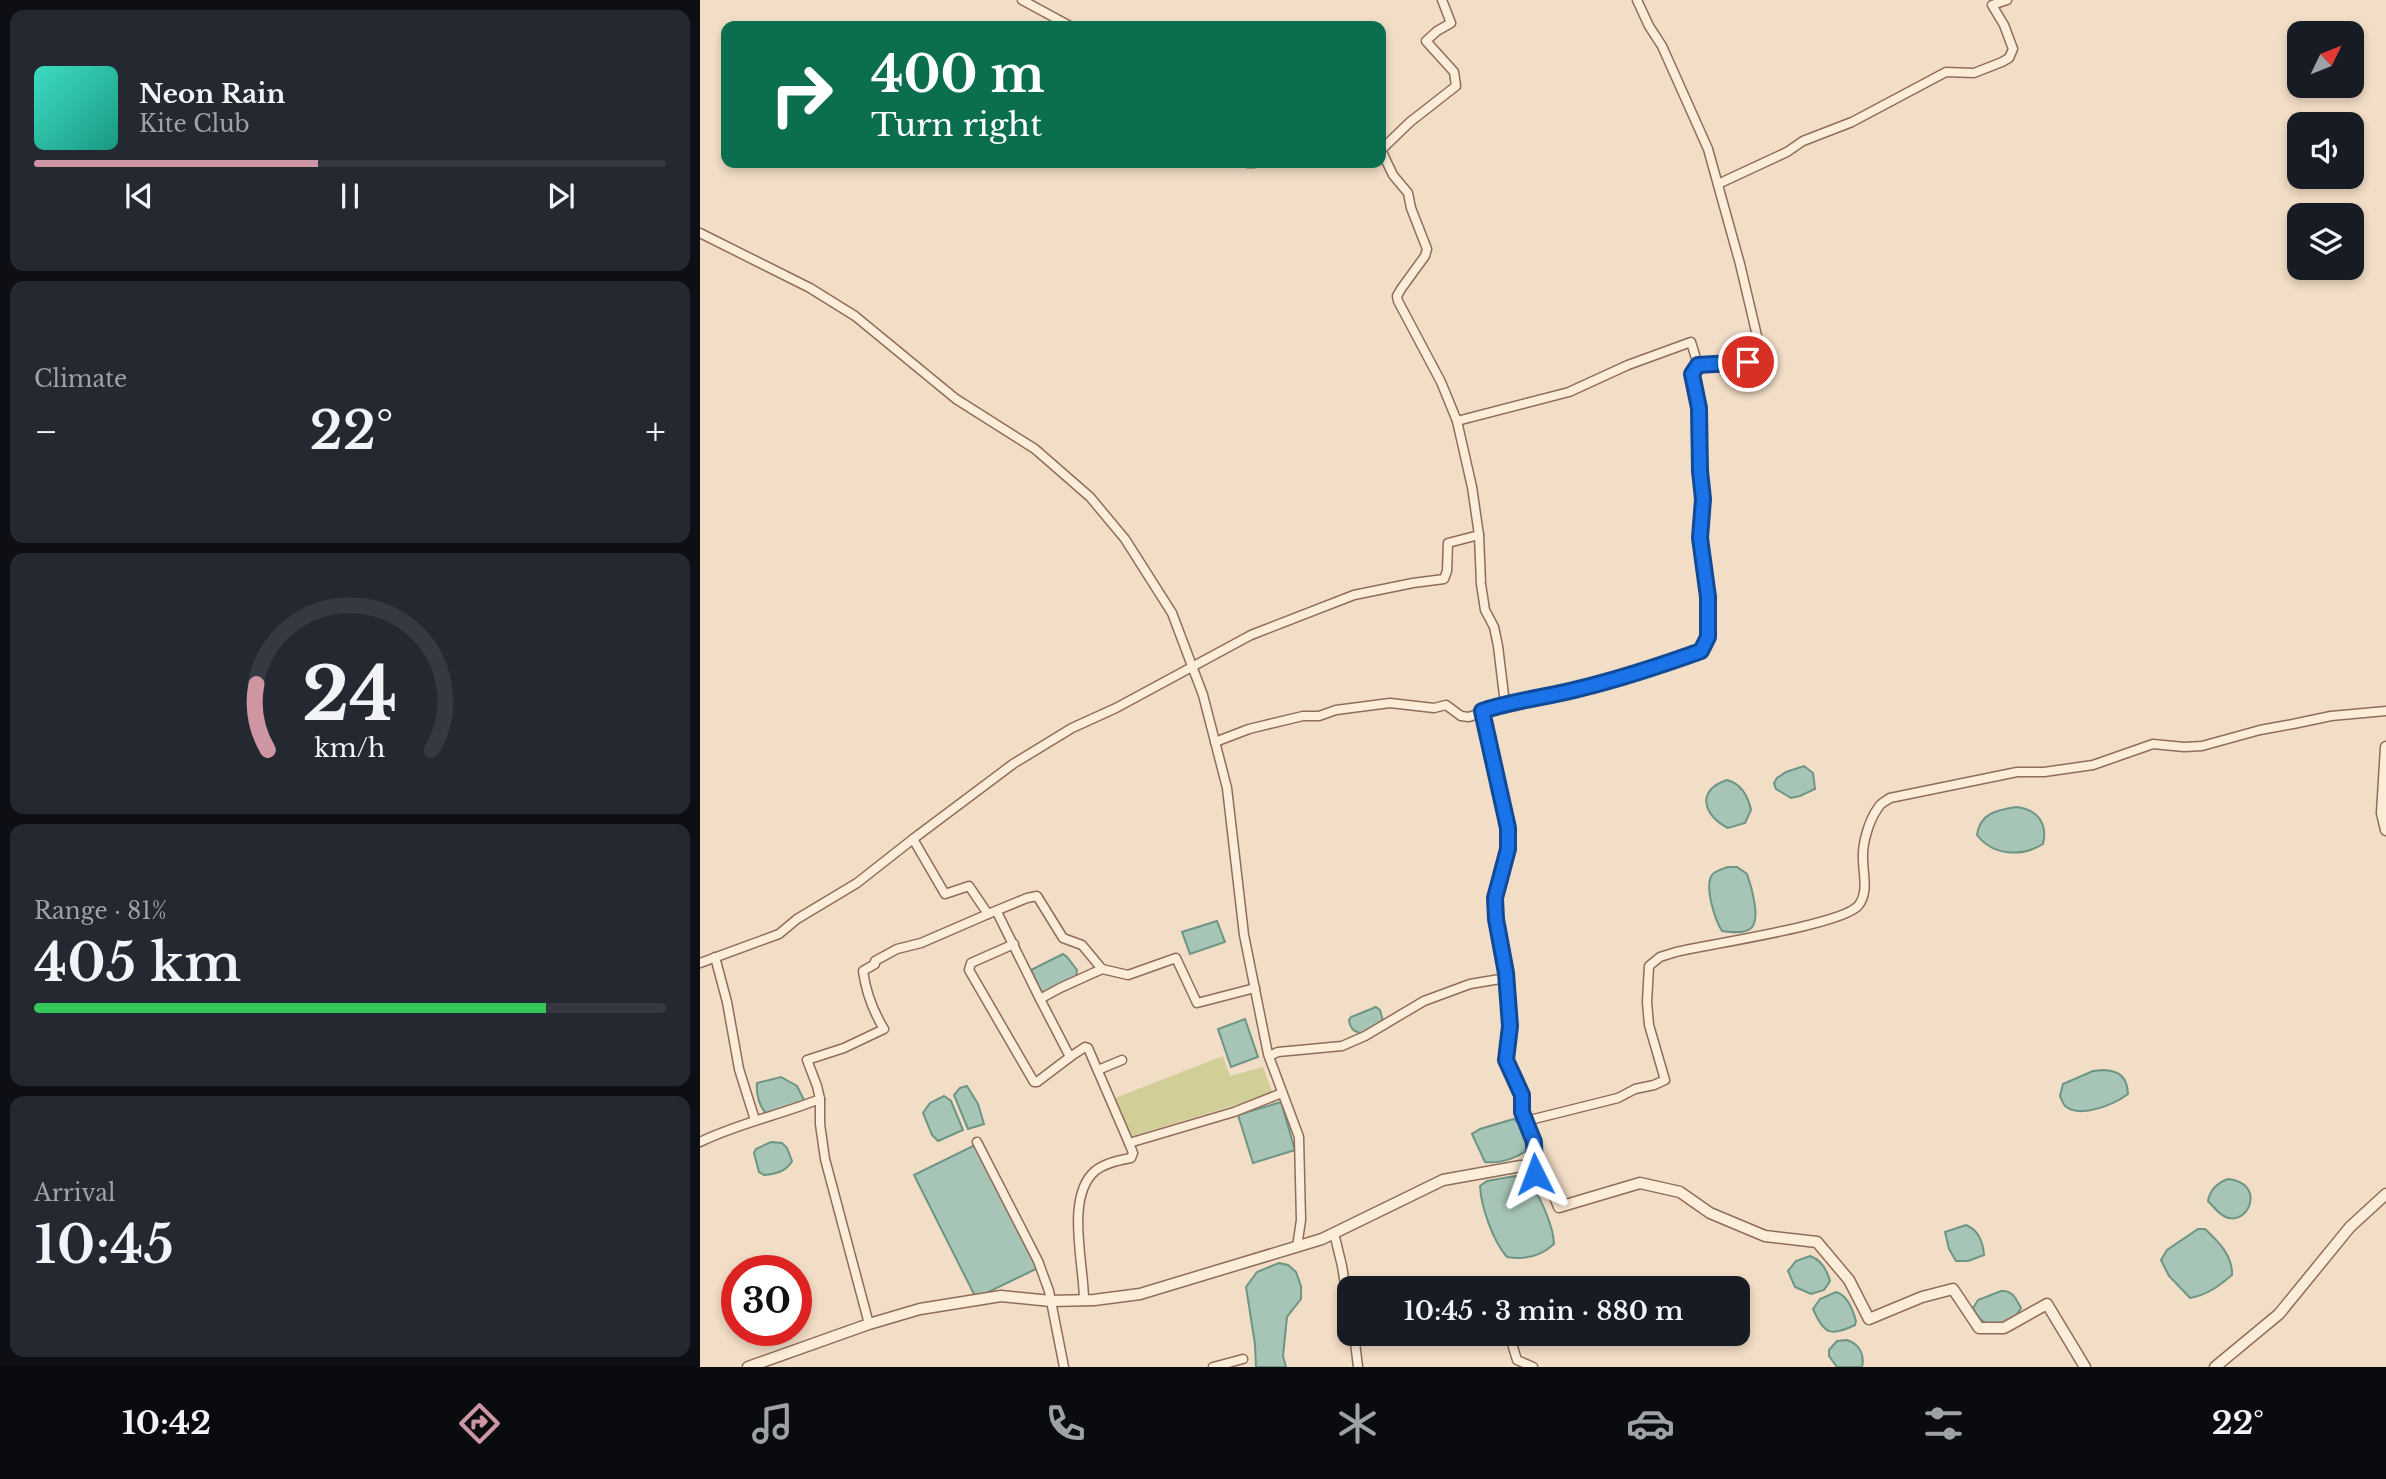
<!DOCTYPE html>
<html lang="en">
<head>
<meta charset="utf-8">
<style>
  body { margin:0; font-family:"Libre Baskerville",serif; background:#242831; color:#f1f3f6; height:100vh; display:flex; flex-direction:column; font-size:26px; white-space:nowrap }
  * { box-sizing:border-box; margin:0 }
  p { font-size:23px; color:#9ea1a6 }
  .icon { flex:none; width:38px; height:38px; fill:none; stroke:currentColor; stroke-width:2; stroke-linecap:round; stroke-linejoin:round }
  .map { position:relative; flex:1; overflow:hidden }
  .side { display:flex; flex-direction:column; gap:10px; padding:10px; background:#0d0f14; width:700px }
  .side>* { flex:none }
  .top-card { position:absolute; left:21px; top:21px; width:665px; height:147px; border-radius:14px; box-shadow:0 4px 10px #0003; background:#0b6e4f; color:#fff; overflow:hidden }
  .needle { width:46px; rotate:47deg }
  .fabs { position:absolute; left:1587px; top:21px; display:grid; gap:14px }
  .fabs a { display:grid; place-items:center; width:77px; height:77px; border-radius:14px; background:#171b24; box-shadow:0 4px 10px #0003; font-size:35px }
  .speed { position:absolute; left:21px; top:1255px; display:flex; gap:14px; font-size:35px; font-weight:700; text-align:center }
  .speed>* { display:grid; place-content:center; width:91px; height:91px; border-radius:50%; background:#171b24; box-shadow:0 4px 10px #0003; line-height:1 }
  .speed .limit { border:10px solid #d22; background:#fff; color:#111 }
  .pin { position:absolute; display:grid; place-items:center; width:60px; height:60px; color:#fff; margin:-30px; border:4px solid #fff; border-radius:50%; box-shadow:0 2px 7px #0007 }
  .me { position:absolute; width:77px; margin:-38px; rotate:357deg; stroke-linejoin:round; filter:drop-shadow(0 0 5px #0008) }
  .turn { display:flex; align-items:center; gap:24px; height:147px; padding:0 35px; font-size:32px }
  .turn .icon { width:91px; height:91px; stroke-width:2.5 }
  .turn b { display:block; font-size:49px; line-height:60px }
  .big { font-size:52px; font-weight:600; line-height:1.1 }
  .side .tile { flex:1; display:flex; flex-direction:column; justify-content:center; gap:10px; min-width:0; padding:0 24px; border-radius:14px; background:#242831 }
  .side .dial { align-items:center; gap:0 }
  .dial svg { height:182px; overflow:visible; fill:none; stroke:#363941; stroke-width:7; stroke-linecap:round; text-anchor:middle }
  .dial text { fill:#f1f3f6; stroke:none }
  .song { display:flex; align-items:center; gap:21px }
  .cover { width:84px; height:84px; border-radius:10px; background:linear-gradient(135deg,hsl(170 70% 55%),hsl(170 70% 35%)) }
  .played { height:7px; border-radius:4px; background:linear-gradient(90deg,#ce96a2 45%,#363941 45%) }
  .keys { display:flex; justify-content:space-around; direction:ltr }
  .heat { display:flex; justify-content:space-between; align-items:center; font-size:38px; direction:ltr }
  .charge { height:10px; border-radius:5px; background:linear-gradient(90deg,#34c759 81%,#363941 0) }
  .trip { position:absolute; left:637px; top:1276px; width:413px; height:70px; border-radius:14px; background:#171b24; box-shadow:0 4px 10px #0003; font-weight:600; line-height:70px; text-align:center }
  .tab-bar { display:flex; height:112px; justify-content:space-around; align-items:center; background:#090b0e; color:#9ea1a6 }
  .tab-bar .icon { width:49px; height:49px }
  .tab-bar .active { color:#ce96a2 }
  .tab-bar b { font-size:32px; color:#f1f3f6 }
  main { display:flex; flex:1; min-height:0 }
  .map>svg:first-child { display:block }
  .green { fill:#d2ce98 }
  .water { fill:#a7c5b7; stroke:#6d9584; stroke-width:2 }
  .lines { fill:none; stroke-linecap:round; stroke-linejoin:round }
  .minor-casing { stroke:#906d59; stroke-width:11 }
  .tertiary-casing { stroke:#906d59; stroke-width:13 }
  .minor { stroke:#fcecda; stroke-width:8 }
  .tertiary { stroke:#fcecda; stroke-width:10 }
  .route-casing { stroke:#114b97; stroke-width:18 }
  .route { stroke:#1a73e8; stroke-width:12 }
</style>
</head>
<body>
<main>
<section class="side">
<div class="tile">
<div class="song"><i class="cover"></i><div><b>Neon Rain</b><p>Kite Club</p></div></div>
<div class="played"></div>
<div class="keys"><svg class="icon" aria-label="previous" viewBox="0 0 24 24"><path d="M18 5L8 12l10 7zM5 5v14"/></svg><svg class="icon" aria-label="pause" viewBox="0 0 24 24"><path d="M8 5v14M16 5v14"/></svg><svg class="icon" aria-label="next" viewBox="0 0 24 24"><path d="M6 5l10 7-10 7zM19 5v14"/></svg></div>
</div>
<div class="tile"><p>Climate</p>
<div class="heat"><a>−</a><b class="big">22°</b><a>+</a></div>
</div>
<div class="tile dial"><svg viewBox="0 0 100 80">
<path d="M14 69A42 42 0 1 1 86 69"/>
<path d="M14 69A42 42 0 0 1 9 40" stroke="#ce96a2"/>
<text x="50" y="56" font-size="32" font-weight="700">24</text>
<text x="50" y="72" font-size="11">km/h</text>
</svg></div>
<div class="tile"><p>Range · 81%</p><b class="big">405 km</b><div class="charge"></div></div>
<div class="tile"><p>Arrival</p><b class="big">10:45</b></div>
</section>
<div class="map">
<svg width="1686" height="1367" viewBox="0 0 1686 1367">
  <rect width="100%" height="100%" fill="#f2ddc6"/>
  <polygon class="green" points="523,1056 530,1076 563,1067 573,1094 432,1136 415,1098"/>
  <g class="water">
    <polygon points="1104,766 1113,773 1115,789 1100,796 1091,798 1076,789 1074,783 1077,778 1086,772"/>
    <path d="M 1027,780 C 1042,784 1048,796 1051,810 L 1045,823 L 1028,828 C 1004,816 995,791 1027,780 Z"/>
    <path d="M 1316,807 C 1337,809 1348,823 1343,844 C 1322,857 1293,856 1277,835 C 1280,813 1297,810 1316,807 Z"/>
    <path d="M 1028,867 L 1037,867 L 1047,874 C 1051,885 1062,921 1050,929 C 1043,934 1030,932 1022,931 C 1015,920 1004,886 1012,875 C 1016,870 1023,869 1028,867 Z"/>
    <polygon points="517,921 525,942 490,954 482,932"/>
    <polygon points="363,954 367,957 377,970 376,977 342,993 331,970"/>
    <path d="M 676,1007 L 680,1010 L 683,1021 L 664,1034 C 655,1032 650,1030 649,1020 L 651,1017 Z"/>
    <polygon points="545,1019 558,1057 531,1067 518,1029"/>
    <path d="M 1404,1070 C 1420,1071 1427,1077 1428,1094 C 1415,1104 1380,1119 1365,1106 C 1363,1104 1362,1100 1360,1096 L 1363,1084 L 1393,1071 Z"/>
    <path d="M 81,1077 L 97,1086 L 104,1100 L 102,1103 L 67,1114 C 59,1107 56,1093 57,1083 Z"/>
    <polygon points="267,1086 278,1104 284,1124 268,1129 254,1095 260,1088"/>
    <polygon points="244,1096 251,1101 263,1130 238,1141 232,1135 223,1113 230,1103"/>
    <polygon points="581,1102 595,1150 553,1163 538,1115"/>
    <path d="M 814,1119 L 823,1128 L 832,1146 C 821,1157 801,1164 785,1162 L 772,1134 L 780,1129 Z"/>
    <path d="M 71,1142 L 82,1143 L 87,1148 L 92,1161 C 86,1172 75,1174 64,1175 L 59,1172 L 54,1153 L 56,1149 Z"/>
    <polygon points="277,1144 338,1268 276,1298 214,1175"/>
    <path d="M 815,1176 C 817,1177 825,1179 826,1180 C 839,1190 854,1229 854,1244 C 841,1256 824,1260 807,1257 C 793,1241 781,1207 780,1186 L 787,1181 Z"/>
    <path d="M 1528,1179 C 1565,1183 1550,1223 1529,1218 C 1521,1217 1514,1207 1508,1201 C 1510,1189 1517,1183 1528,1179 Z"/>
    <path d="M 1266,1225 C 1278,1230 1283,1241 1284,1255 L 1268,1261 L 1256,1261 L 1249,1249 L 1245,1232 Z"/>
    <path d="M 1498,1229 L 1505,1229 C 1518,1241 1533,1256 1532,1275 C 1519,1286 1507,1295 1490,1298 L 1469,1276 L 1461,1260 L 1467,1250 Z"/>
    <path d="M 1110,1256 C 1122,1260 1127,1270 1130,1281 L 1124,1290 L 1111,1294 L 1095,1287 L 1088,1271 L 1096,1261 Z"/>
    <polygon points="579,1263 588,1265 596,1272 601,1286 601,1299 587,1317 583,1356 586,1367 556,1367 555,1344 546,1287 557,1272"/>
    <path d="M 1301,1291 C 1313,1290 1316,1299 1321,1308 C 1308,1331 1284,1332 1273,1308 L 1278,1300 Z"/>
    <path d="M 1136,1292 C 1147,1295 1153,1310 1156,1321 L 1155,1325 C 1130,1337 1124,1334 1113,1309 L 1120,1299 Z"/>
    <path d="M 1147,1340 C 1159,1344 1165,1354 1162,1367 L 1137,1367 L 1129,1356 L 1129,1350 L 1137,1341 Z"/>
  </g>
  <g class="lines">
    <g class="minor-casing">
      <g id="minor">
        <polyline points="322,0 370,26"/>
        <polyline points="681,150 710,122 756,86 754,72 726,41 737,31 751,23 742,0"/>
        <polyline points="548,163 554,163"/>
        <polyline points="1018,184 1087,152 1103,141 1152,122 1246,72 1274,73 1302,62 1309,58 1313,49 1304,25 1292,5 1307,0"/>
        <polyline points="0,233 110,288 155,316 256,399 335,449 390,497 425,539 472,613 503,695 527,788 544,935 568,1054 599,1137 601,1220 597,1247"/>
        <polyline points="757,421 869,392 928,365 991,342 998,365 1048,362 1062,357 1040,264 1008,149 962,46 949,26 937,0"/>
        <polyline points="805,704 880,689 937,673 1001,651 1008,637 1008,597 1000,538 1003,499 1000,471 999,408 992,374 998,365"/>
        <polyline points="782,711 808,828 808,849 795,898 798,939 806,973 810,1026 806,1060 822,1095 822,1112 834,1142 835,1174"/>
        <polyline points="515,742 549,729 603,716 619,716 636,710 690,703 734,708 746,705 761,716 769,717 805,704 798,646 794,627 785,610 781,584 779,535"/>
        <polyline points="297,912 340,999 360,988 402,969"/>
        <polyline points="314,944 271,963 269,970 334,1082 337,1082 370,1057"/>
        <polyline points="15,957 27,1002 39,1069 55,1120"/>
        <polyline points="0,963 79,934 97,919 157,883 213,839"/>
        <polyline points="555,988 497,1003 476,958 428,975 402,969 382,945 363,938 337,896 327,898 288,914 269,886 245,894 213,839 313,764 372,728 416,708 551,635 654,595 713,583 744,579 747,571 748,543 779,535 772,487 757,421 741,382 698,301 697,296 701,289 725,256 727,249 711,208 708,193 693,175 681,150"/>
        <polyline points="340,999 370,1057 385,1047 388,1048 429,1143 534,1112 582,1093"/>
        <polyline points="569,1056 578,1052 642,1046 665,1036 724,1001 770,984 806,978"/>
        <polyline points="398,1070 422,1060"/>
        <polyline points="120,1099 120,1124 125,1159 169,1324"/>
        <path d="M 826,1121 L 918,1098 L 935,1089 L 954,1085 L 965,1080 L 949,1025 L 947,1002 L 949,966 L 960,957 L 976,952 C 1009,944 1140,925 1158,906 C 1169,893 1163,874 1163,859 C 1162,844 1169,820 1178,808 C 1180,803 1186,801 1190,798 L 1317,772 L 1344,772 L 1393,765 L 1453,744 L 1484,747 L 1502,746 L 1560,730 L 1593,724 L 1631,716 L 1686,711"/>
        <path d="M 0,1142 C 39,1123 80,1115 120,1099 L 117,1086 L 107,1060 L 144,1048 L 184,1029 C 173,1011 166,993 163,971 L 175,964 L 175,961 L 197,949 L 221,943 L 288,914"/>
        <polyline points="277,1142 338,1261 349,1291 364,1367"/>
        <polyline points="634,1233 642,1266 649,1309"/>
        <path d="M 384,1300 C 384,1264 365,1197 395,1171 C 405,1163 419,1160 431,1158 L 433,1153 L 429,1143"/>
        <polyline points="654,1334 658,1367"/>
        <polyline points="809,1334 817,1360 833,1367"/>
        <polyline points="513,1367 543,1359"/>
      </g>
    </g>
    <g class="tertiary-casing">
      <g id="tertiary">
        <polyline points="1686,747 1682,813 1686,830"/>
        <polyline points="48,1367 169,1324 220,1309 301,1296 351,1301 394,1300 440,1294 622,1239 743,1180 821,1166 850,1184 859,1207 940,1183 980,1192 1010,1213 1065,1236 1117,1242 1149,1280 1169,1319 1222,1297 1253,1289 1279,1328 1304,1328 1347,1304 1385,1367"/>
        <polyline points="1515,1367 1579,1314 1650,1227 1686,1194"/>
      </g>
    </g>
    <use href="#minor" class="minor"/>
    <use href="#tertiary" class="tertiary"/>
  </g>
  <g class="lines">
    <g class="route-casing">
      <path id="route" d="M 835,1174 L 834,1142 L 822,1112 L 822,1095 L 806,1060 L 810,1026 L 806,973 L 796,919 L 795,898 L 808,849 L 808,828 L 782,711 C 815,700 849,697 882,688 C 923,678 962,665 1001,651 L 1008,637 L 1008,597 L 1000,538 L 1003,499 L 1000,471 L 999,408 L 992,374 L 998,365 L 1048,362"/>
    </g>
    <use href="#route" class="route"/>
  </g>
</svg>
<div class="fabs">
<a><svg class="needle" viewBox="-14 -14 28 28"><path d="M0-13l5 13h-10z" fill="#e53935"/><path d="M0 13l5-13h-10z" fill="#9ea1a6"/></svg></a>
<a><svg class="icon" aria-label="sound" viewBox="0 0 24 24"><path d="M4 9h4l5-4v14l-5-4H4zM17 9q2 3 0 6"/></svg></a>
<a><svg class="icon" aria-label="layers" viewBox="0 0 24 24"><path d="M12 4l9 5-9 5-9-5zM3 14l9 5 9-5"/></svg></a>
</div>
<div class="speed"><div class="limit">30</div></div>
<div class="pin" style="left:1048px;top:362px;background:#d93025"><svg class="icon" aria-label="arrive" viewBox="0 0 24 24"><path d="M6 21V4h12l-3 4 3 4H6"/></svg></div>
<svg class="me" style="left:835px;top:1174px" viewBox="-20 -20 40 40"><path d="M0-17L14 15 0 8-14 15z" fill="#1a73e8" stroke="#fff" stroke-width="4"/></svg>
<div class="trip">10:45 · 3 min · 880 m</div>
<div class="top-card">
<div class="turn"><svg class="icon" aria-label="right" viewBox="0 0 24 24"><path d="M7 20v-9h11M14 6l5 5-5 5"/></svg><div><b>400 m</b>Turn right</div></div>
</div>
</div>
</main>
<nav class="tab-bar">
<b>10:42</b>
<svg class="icon active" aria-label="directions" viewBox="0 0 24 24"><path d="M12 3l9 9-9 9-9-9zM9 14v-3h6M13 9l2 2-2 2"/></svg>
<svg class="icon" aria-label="music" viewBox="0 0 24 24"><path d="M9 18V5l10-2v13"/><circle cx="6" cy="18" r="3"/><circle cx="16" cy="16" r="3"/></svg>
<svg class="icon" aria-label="phone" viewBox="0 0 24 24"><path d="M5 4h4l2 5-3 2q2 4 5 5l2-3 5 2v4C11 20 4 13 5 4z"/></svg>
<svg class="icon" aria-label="climate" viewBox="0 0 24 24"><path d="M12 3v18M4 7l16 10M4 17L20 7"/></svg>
<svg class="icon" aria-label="car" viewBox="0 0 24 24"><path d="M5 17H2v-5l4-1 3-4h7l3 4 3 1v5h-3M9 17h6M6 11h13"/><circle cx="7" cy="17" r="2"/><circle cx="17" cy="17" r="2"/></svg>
<svg class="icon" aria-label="filters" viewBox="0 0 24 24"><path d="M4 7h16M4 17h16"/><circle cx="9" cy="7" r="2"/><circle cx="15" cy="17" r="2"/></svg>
<b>22°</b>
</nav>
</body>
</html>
